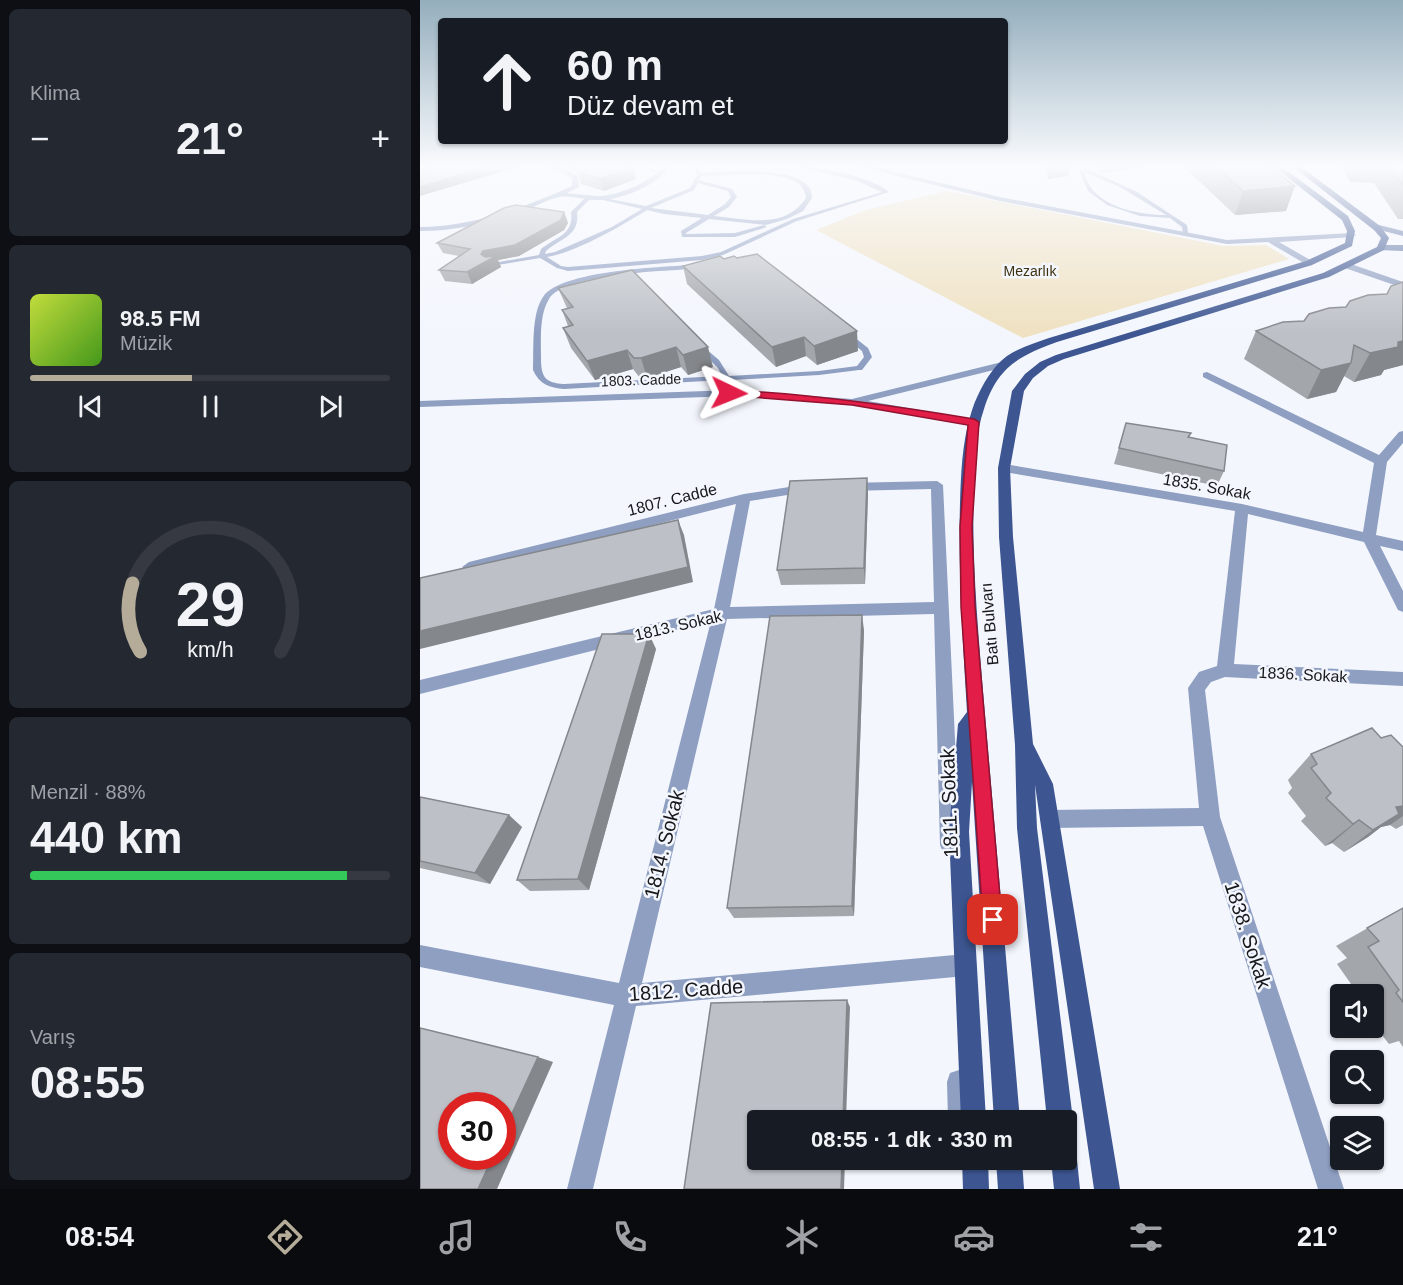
<!DOCTYPE html>
<html lang="tr">
<head>
<meta charset="utf-8">
<style>
  body { margin:0; font-family:Helvetica,sans-serif; background:#242831; color:#f1f3f6; height:100vh; display:flex; flex-direction:column; font-size:22px; white-space:nowrap }
  * { box-sizing:border-box; margin:0 }
  p { font-size:20px; color:#9ea1a6 }
  .icon { flex:none; width:33px; height:33px; fill:none; stroke:currentColor; stroke-width:2; stroke-linecap:round; stroke-linejoin:round }
  .map { position:relative; flex:1; overflow:hidden }
  .details { display:flex; flex-direction:column; gap:9px; padding:9px; background:#0d0f14; width:420px }
  .details>* { flex:none }
  .banner { position:absolute; left:18px; top:18px; width:570px; height:126px; border-radius:6px; box-shadow:0 2px 4px #0004; background:#171b24; color:#f1f3f6; overflow:hidden }
  .controls { position:absolute; left:910px; top:984px; display:grid; gap:12px }
  .controls a { display:grid; place-items:center; width:54px; height:54px; border-radius:6px; background:#171b24; box-shadow:0 2px 4px #0004; font-size:30px }
  .speed { position:absolute; left:18px; top:1092px; display:flex; gap:12px; font-size:30px; font-weight:700; text-align:center }
  .speed>* { display:grid; place-content:center; width:78px; height:78px; border-radius:50%; background:#171b24; box-shadow:0 2px 4px #0004; line-height:1 }
  .speed .limit { border:9px solid #d22; background:#fff; color:#111 }
  .pin { position:absolute; display:grid; place-items:center; width:51px; height:51px; color:#fff; margin:-26px; border-radius:12px; box-shadow:0 3px 9px #0006 }
  .me { position:absolute; width:66px; margin:-33px; rotate:92deg; stroke-linejoin:round; filter:drop-shadow(0 0 4px #0008) }
  .turn { display:flex; align-items:center; gap:21px; height:126px; padding:0 30px; font-size:27px }
  .turn .icon { width:78px; height:78px; stroke-width:2.5 }
  .turn b { display:block; font-size:42px; line-height:51px }
  .big { font-size:45px; font-weight:800; line-height:1.1 }
  .details .tile { flex:1; display:flex; flex-direction:column; justify-content:center; gap:9px; min-width:0; padding:0 21px; border-radius:9px; background:#242831 }
  .details .dial { align-items:center; gap:0 }
  .dial svg { height:156px; overflow:visible; fill:none; stroke:#363941; stroke-width:7; stroke-linecap:round; text-anchor:middle }
  .dial text { fill:#f1f3f6; stroke:none }
  .song { display:flex; align-items:center; gap:18px }
  .cover { width:72px; height:72px; border-radius:9px; background:linear-gradient(135deg,hsl(70 70% 55%),hsl(100 70% 35%)) }
  .played { height:6px; border-radius:3px; background:linear-gradient(90deg,#b4ac98 45%,#363941 45%) }
  .keys { display:flex; justify-content:space-around; direction:ltr }
  .heat { display:flex; justify-content:space-between; align-items:center; font-size:33px; direction:ltr }
  .charge { height:9px; border-radius:4px; background:linear-gradient(90deg,#34c759 88%,#363941 0) }
  .trip { position:absolute; left:327px; top:1110px; width:330px; height:60px; border-radius:6px; background:#171b24; box-shadow:0 2px 4px #0004; font-weight:800; line-height:60px; text-align:center }
  .dock { display:flex; height:96px; justify-content:space-around; align-items:center; background:#090b0e; color:#9ea1a6 }
  .dock .icon { width:42px; height:42px }
  .dock .active { color:#b4ac98 }
  .dock b { font-size:27px; color:#f1f3f6 }
  main { display:flex; flex:1; min-height:0 }
  .map>svg:first-child { display:block }
  .green { fill:#efe1c1 }
  .lines { fill:none; stroke-linecap:round; stroke-linejoin:round }
  .service { fill:#8f9fc2; fill-rule:evenodd }
  .minor { fill:#8f9fc2; fill-rule:evenodd }
  .secondary { fill:#5f75a6; fill-rule:evenodd }
  .primary { fill:#3d5691; fill-rule:evenodd }
  .wall { fill:#a3a6ab }
  .shaded-wall { fill:#84878b }
  .building { fill:#bdc1c7; stroke:#84878b; stroke-width:1.5 }
  .route { fill:#e11d48; stroke:#92132f; stroke-width:1.5 }
  .labels { text-anchor:middle; stroke-width:5; stroke-linejoin:round; paint-order:stroke }
  .far-park-label { font-size:14px; fill:#3e310e; stroke:#f3f6fd }
  .far-street-label { font-size:14px; fill:#17181b; stroke:#f3f6fd }
  .street-label { font-size:16px; fill:#17181b; stroke:#f3f6fd }
  .near-street-label { font-size:20px; fill:#17181b; stroke:#f3f6fd }
</style>
</head>
<body>
<main>
<section class="details">
<div class="tile"><p>Klima</p>
<div class="heat"><a>−</a><b class="big">21°</b><a>+</a></div>
</div>
<div class="tile">
<div class="song"><i class="cover"></i><div><b>98.5 FM</b><p>Müzik</p></div></div>
<div class="played"></div>
<div class="keys"><svg class="icon" aria-label="previous" viewBox="0 0 24 24"><path d="M18 5L8 12l10 7zM5 5v14"/></svg><svg class="icon" aria-label="pause" viewBox="0 0 24 24"><path d="M8 5v14M16 5v14"/></svg><svg class="icon" aria-label="next" viewBox="0 0 24 24"><path d="M6 5l10 7-10 7zM19 5v14"/></svg></div>
</div>
<div class="tile dial"><svg viewBox="0 0 100 80">
<path d="M14 69A42 42 0 1 1 86 69"/>
<path d="M14 69A42 42 0 0 1 10 34" stroke="#b4ac98"/>
<text x="50" y="56" font-size="32" font-weight="700">29</text>
<text x="50" y="72" font-size="11">km/h</text>
</svg></div>
<div class="tile"><p>Menzil · 88%</p><b class="big">440 km</b><div class="charge"></div></div>
<div class="tile"><p>Varış</p><b class="big">08:55</b></div>
</section>
<div class="map">
<svg width="983" height="1189" viewBox="0 0 983 1189">
  <rect width="100%" height="100%" fill="#f3f6fd"/>
  <polygon class="green" points="527,191 803,246 846,245 869,259 603,338 396,230 446,210"/>
  <g class="lines">
    <g class="service">
      <polygon points="210,166 221,166 247,173 245,174"/>
      <path d="M 272,166 L 277,166 L 281,173 C 302,171 379,166 390,189 C 391,189 392,197 392,198 L 383,211 L 367,219 L 346,225 L 289,219 L 266,233 L 266,234 L 315,233 L 344,225 L 347,227 L 315,237 L 262,237 L 261,231 L 282,218 L 244,214 L 227,210 C 201,226 157,252 127,257 L 141,266 L 148,267 L 282,256 L 301,252 L 373,219 L 462,192 L 437,181 L 375,166 C 399,166 451,176 469,192 L 377,221 L 303,255 L 282,260 L 148,271 L 137,268 L 120,258 L 71,266 L 68,264 L 119,255 L 121,249 C 136,237 154,235 151,212 L 168,195 L 173,196 L 157,212 C 160,236 141,238 126,251 L 125,254 L 135,252 L 192,227 L 222,209 L 179,199 L 179,197 L 226,206 L 270,188 L 277,175 ZM 337,174 C 355,176 384,175 386,198 C 365,230 327,219 294,216 L 309,207 L 317,197 L 312,189 L 279,180 L 281,176 ZM 278,183 L 308,191 L 311,197 L 305,204 L 288,215 L 231,208 L 274,190 Z"/>
      <path d="M 657,166 L 661,166 L 717,192 L 767,225 L 768,233 L 763,234 L 762,227 L 750,218 L 720,216 L 687,205 L 668,191 ZM 664,172 L 700,187 L 746,215 C 722,215 688,209 672,189 C 668,184 666,178 664,172 Z"/>
      <path d="M 294,264 L 345,267 L 448,348 L 452,357 L 442,370 L 439,370 L 399,375 L 311,380 L 313,393 L 309,395 L 305,393 L 303,380 L 144,389 C 130,388 119,384 113,370 C 114,350 111,314 123,297 C 142,268 260,266 294,264 ZM 294,268 L 341,270 L 442,351 L 444,357 L 437,366 L 399,371 L 309,376 L 299,360 L 280,344 L 276,346 L 298,368 L 302,376 L 144,384 C 125,383 121,377 121,358 C 121,340 119,315 129,299 C 145,272 262,270 294,268 Z"/>
    </g>
    <g class="minor">
      <path d="M 128,166 L 138,166 L 158,176 L 159,187 L 147,193 C 158,194 170,196 180,196 C 200,195 231,182 243,166 L 250,166 C 237,186 199,201 176,200 C 165,200 150,195 139,197 C 128,199 115,207 104,211 C 71,223 36,231 0,231 L 0,227 C 53,226 104,208 152,186 L 152,178 Z"/>
      <polygon points="436,166 450,166 580,197 807,240 932,233 936,235 932,237 859,242 892,261 892,265 889,266 848,242 807,244 580,201"/>
      <polygon points="928,263 983,282 983,288 925,268 925,264"/>
      <polygon points="582,362 586,363 586,367 448,401 558,420 558,424 554,426 434,405 314,396 0,407 0,401 314,390 432,399"/>
      <polygon points="787,372 959,455 979,432 983,431 983,443 967,462 956,535 983,541 983,551 960,546 983,591 983,612 978,610 944,542 828,514 814,664 983,672 983,686 805,677 791,682 785,690 800,817 924,1189 898,1189 783,826 630,828 623,826 620,819 623,812 630,810 779,808 768,688 779,672 797,666 815,511 584,472 580,471 578,468 580,465 584,464 822,504 943,532 954,463 783,377 783,373"/>
      <polygon points="517,481 523,485 540,845 537,852 530,855 523,852 520,845 514,614 307,619 222,983 535,955 543,958 546,966 543,974 535,977 216,1006 173,1189 147,1189 194,1005 0,967 0,945 199,983 291,621 0,694 0,680 294,609 316,504 49,572 42,567 49,562 324,494 388,484 394,488 393,491 330,501 310,607 514,602 511,489 427,491 421,487 427,483"/>
      <polygon points="539,1070 548,1073 551,1082 553,1120 528,1120 527,1082 530,1073"/>
    </g>
    <g class="secondary">
      <polygon points="955,224 983,231 983,236 952,228 952,224"/>
      <polygon points="961,245 983,245 983,251 958,250 958,246"/>
    </g>
    <g class="primary">
      <path d="M 853,166 L 861,166 L 928,216 L 935,231 L 932,246 L 892,265 L 637,342 C 598,356 577,368 564,409 C 556,432 555,458 554,481 C 551,555 558,629 564,703 C 576,842 588,981 600,1120 L 574,1120 L 552,782 L 549,832 L 566,1120 L 541,1120 L 529,832 L 538,724 L 547,712 C 543,642 538,573 540,503 C 541,474 542,444 550,417 C 555,398 565,379 577,365 C 590,350 612,344 629,338 L 886,261 L 925,243 L 927,231 L 922,220 Z"/>
      <polygon points="872,166 880,166 960,226 969,238 964,250 909,277 644,359 628,366 613,378 604,391 590,468 593,537 613,744 633,784 700,1189 674,1189 615,785 617,828 653,1120 646,1130 646,1120 627,1120 597,828 595,745 579,537 578,468 592,391 605,374 620,362 636,355 903,273 957,247 961,238 954,230"/>
      <polygon points="646,1148 653,1151 657,1160 660,1189 634,1189 631,1160 646,1160"/>
      <polygon points="542,1160 568,1160 569,1189 543,1189"/>
      <polygon points="576,1160 602,1160 604,1189 578,1189"/>
    </g>
  </g>
  <g class="wall">
    <polygon points="144,166 211,166 213,167 216,179 184,191 161,184 158,173"/>
    <polygon points="626,166 649,166 648,176 628,179"/>
    <polygon points="671,166 727,166 727,167 681,173"/>
    <polygon points="763,166 849,166 866,211 815,215"/>
    <polygon points="921,166 983,166 983,219 978,219 954,183 930,182"/>
    <polygon points="144,212 148,223 144,230 99,256 78,260 81,267 52,284 25,281 19,270 39,256 23,253 17,243"/>
    <polygon points="263,266 438,351 397,365 386,356 356,367 267,284"/>
    <polygon points="983,282 983,365 964,370 961,375 934,382 924,376 916,392 887,399 824,359 836,331 884,321 967,294"/>
    <polygon points="138,288 293,367 268,375 261,367 227,378 220,378 213,369 175,380 151,348 143,328 148,326 142,310 147,308"/>
    <polygon points="706,423 771,433 769,437 804,471 797,486 694,464"/>
    <polygon points="447,478 448,494 445,584 361,585 357,570"/>
    <polygon points="444,630 434,916 314,918 307,908"/>
    <polygon points="236,649 169,890 110,891 97,880"/>
    <polygon points="961,738 983,747 983,825 976,829 970,825 961,827 948,837 924,852 912,843 905,846 881,821 886,816 868,793 872,788 868,780 891,754"/>
    <polygon points="0,797 102,827 70,884 0,868"/>
    <polygon points="983,908 983,1047 979,1041 969,1044 954,1025 954,994 938,994 917,964 927,958 916,946"/>
  </g>
  <g class="shaded-wall">
    <polygon points="70,166 101,166 0,196 0,187"/>
    <polygon points="634,166 649,166 648,176 628,179 629,167"/>
    <polygon points="682,166 727,166 727,167 681,173"/>
    <polygon points="213,167 216,179 184,191 180,179"/>
    <polygon points="875,186 866,211 815,215 823,191"/>
    <polygon points="144,212 148,223 144,230 99,256 78,260 81,267 52,284 47,272 63,251"/>
    <polygon points="437,331 438,351 397,365 394,346"/>
    <polygon points="384,337 386,356 356,367 352,347"/>
    <polygon points="983,341 983,365 964,370 961,375 934,382 950,353"/>
    <polygon points="256,347 261,367 227,378 221,358"/>
    <polygon points="288,347 293,367 268,375 263,355"/>
    <polygon points="207,350 213,369 175,380 167,361"/>
    <polygon points="931,363 916,392 887,399 901,370"/>
    <polygon points="447,478 448,494 445,584 444,568"/>
    <polygon points="258,520 264,535 273,582 0,649 0,631"/>
    <polygon points="442,615 444,630 434,916 432,906"/>
    <polygon points="229,634 236,649 169,890 158,879"/>
    <polygon points="983,806 983,816 970,825 961,827 948,837 924,852 954,829 976,807"/>
    <polygon points="89,815 102,827 70,884 55,873"/>
    <polygon points="939,820 912,843 905,846 933,824"/>
    <polygon points="427,1000 430,1007 426,1120 423,1120"/>
    <polygon points="118,1057 133,1062 77,1189 58,1189 73,1156 82,1156 82,1135"/>
    <polygon points="422,1160 425,1160 424,1189 421,1189"/>
  </g>
  <g class="building">
    <polygon points="12,166 70,166 0,187 0,170"/>
    <polygon points="156,166 211,166 213,167 180,179 157,172"/>
    <polygon points="795,166 849,166 875,186 823,191"/>
    <polygon points="969,166 983,166 983,185"/>
    <polygon points="96,205 144,212 141,220 95,245 63,251 61,254 65,257 76,256 47,272 19,270 50,249 17,243 84,208"/>
    <polygon points="337,254 437,331 394,346 384,337 352,347 263,266 300,256 304,259 314,256 317,258"/>
    <polygon points="212,270 288,347 263,355 256,347 221,358 214,358 207,350 167,361 143,328 153,325 142,310 153,307 138,288"/>
    <polygon points="983,282 983,341 978,342 978,347 950,353 934,345 931,363 901,370 836,331 863,322 884,321 889,314 909,308 926,307 930,301 948,295 967,294 971,286"/>
    <polygon points="706,423 771,433 768,437 807,445 804,471 699,448"/>
    <polygon points="447,478 444,568 357,570 370,481"/>
    <polygon points="258,520 268,567 0,631 0,578"/>
    <polygon points="442,615 432,906 307,908 350,616"/>
    <polygon points="182,634 229,634 158,879 97,880"/>
    <polygon points="952,728 961,738 971,735 983,747 983,806 976,807 979,814 953,830 939,820 933,824 906,798 911,793 891,768 897,764 891,754"/>
    <polygon points="0,797 89,815 55,873 0,861"/>
    <polygon points="983,908 983,1002 976,993 979,990 948,947 959,941 947,928"/>
    <polygon points="427,1000 423,1120 338,1120 338,1160 422,1160 421,1189 264,1189 291,1003"/>
    <polygon points="0,1028 118,1057 82,1135 82,1106 32,1106 32,1156 73,1156 58,1189 0,1189"/>
  </g>
  <linearGradient id="sky" x2="0" y2="1"><stop stop-color="#94aebd"/><stop offset="0.5" stop-color="#fafbfe"/><stop offset="1" stop-color="#fafbfe" stop-opacity="0"/></linearGradient>
  <rect width="983" height="333" fill="url(#sky)"/>
  <path class="route" d="M 309,390 C 393,394 471,405 554,419 L 559,422 L 552,527 L 555,607 L 582,920 L 580,927 L 573,930 L 566,927 L 563,920 L 541,607 L 540,527 L 548,425 L 432,405 L 305,395 L 304,393 Z"/>
  <g class="labels">
    <g class="far-park-label">
      <text x="610" y="276">Mezarlık</text>
    </g>
    <g class="far-street-label">
      <text transform="translate(221 380) rotate(-2)" y="5">1803. Cadde</text>
    </g>
    <g class="street-label">
      <text transform="translate(787 486) rotate(10)" y="6">1835. Sokak</text>
      <text transform="translate(252 499) rotate(-14)" y="6">1807. Cadde</text>
      <text transform="translate(569 624) rotate(-95)" y="6">Batı Bulvarı</text>
      <text transform="translate(258 625) rotate(-13)" y="6">1813. Sokak</text>
      <text transform="translate(883 674) rotate(3)" y="6">1836. Sokak</text>
    </g>
    <g class="near-street-label">
      <text transform="translate(529 803) rotate(-92)" y="7">1811. Sokak</text>
      <text transform="translate(244 844) rotate(-76)" y="7">1814. Sokak</text>
      <text transform="translate(828 935) rotate(72)" y="7">1838. Sokak</text>
      <text transform="translate(266 990) rotate(-4)" y="7">1812. Cadde</text>
    </g>
  </g>
</svg>
<div class="controls">
<a><svg class="icon" aria-label="sound" viewBox="0 0 24 24"><path d="M4 9h4l5-4v14l-5-4H4zM17 9q2 3 0 6"/></svg></a>
<a><svg class="icon" aria-label="search" viewBox="0 0 24 24"><circle cx="10" cy="10" r="6"/><path d="M15 15l6 6"/></svg></a>
<a><svg class="icon" aria-label="layers" viewBox="0 0 24 24"><path d="M12 4l9 5-9 5-9-5zM3 14l9 5 9-5"/></svg></a>
</div>
<div class="speed"><div class="limit">30</div></div>
<div class="pin" style="left:573px;top:920px;background:#d93025"><svg class="icon" aria-label="arrive" viewBox="0 0 24 24"><path d="M6 21V4h12l-3 4 3 4H6"/></svg></div>
<svg class="me" style="left:309px;top:393px" viewBox="-20 -20 40 40"><path d="M0-17L14 15 0 8-14 15z" fill="#e11d48" stroke="#fff" stroke-width="4"/></svg>
<div class="trip">08:55 · 1 dk · 330 m</div>
<div class="banner">
<div class="turn"><svg class="icon" aria-label="ahead" viewBox="0 0 24 24"><path d="M12 20V5M6 11l6-6 6 6"/></svg><div><b>60 m</b>Düz devam et</div></div>
</div>
</div>
</main>
<nav class="dock">
<b>08:54</b>
<svg class="icon active" aria-label="directions" viewBox="0 0 24 24"><path d="M12 3l9 9-9 9-9-9zM9 14v-3h6M13 9l2 2-2 2"/></svg>
<svg class="icon" aria-label="music" viewBox="0 0 24 24"><path d="M9 18V5l10-2v13"/><circle cx="6" cy="18" r="3"/><circle cx="16" cy="16" r="3"/></svg>
<svg class="icon" aria-label="phone" viewBox="0 0 24 24"><path d="M5 4h4l2 5-3 2q2 4 5 5l2-3 5 2v4C11 20 4 13 5 4z"/></svg>
<svg class="icon" aria-label="climate" viewBox="0 0 24 24"><path d="M12 3v18M4 7l16 10M4 17L20 7"/></svg>
<svg class="icon" aria-label="car" viewBox="0 0 24 24"><path d="M5 17H2v-5l4-1 3-4h7l3 4 3 1v5h-3M9 17h6M6 11h13"/><circle cx="7" cy="17" r="2"/><circle cx="17" cy="17" r="2"/></svg>
<svg class="icon" aria-label="filters" viewBox="0 0 24 24"><path d="M4 7h16M4 17h16"/><circle cx="9" cy="7" r="2"/><circle cx="15" cy="17" r="2"/></svg>
<b>21°</b>
</nav>
</body>
</html>
